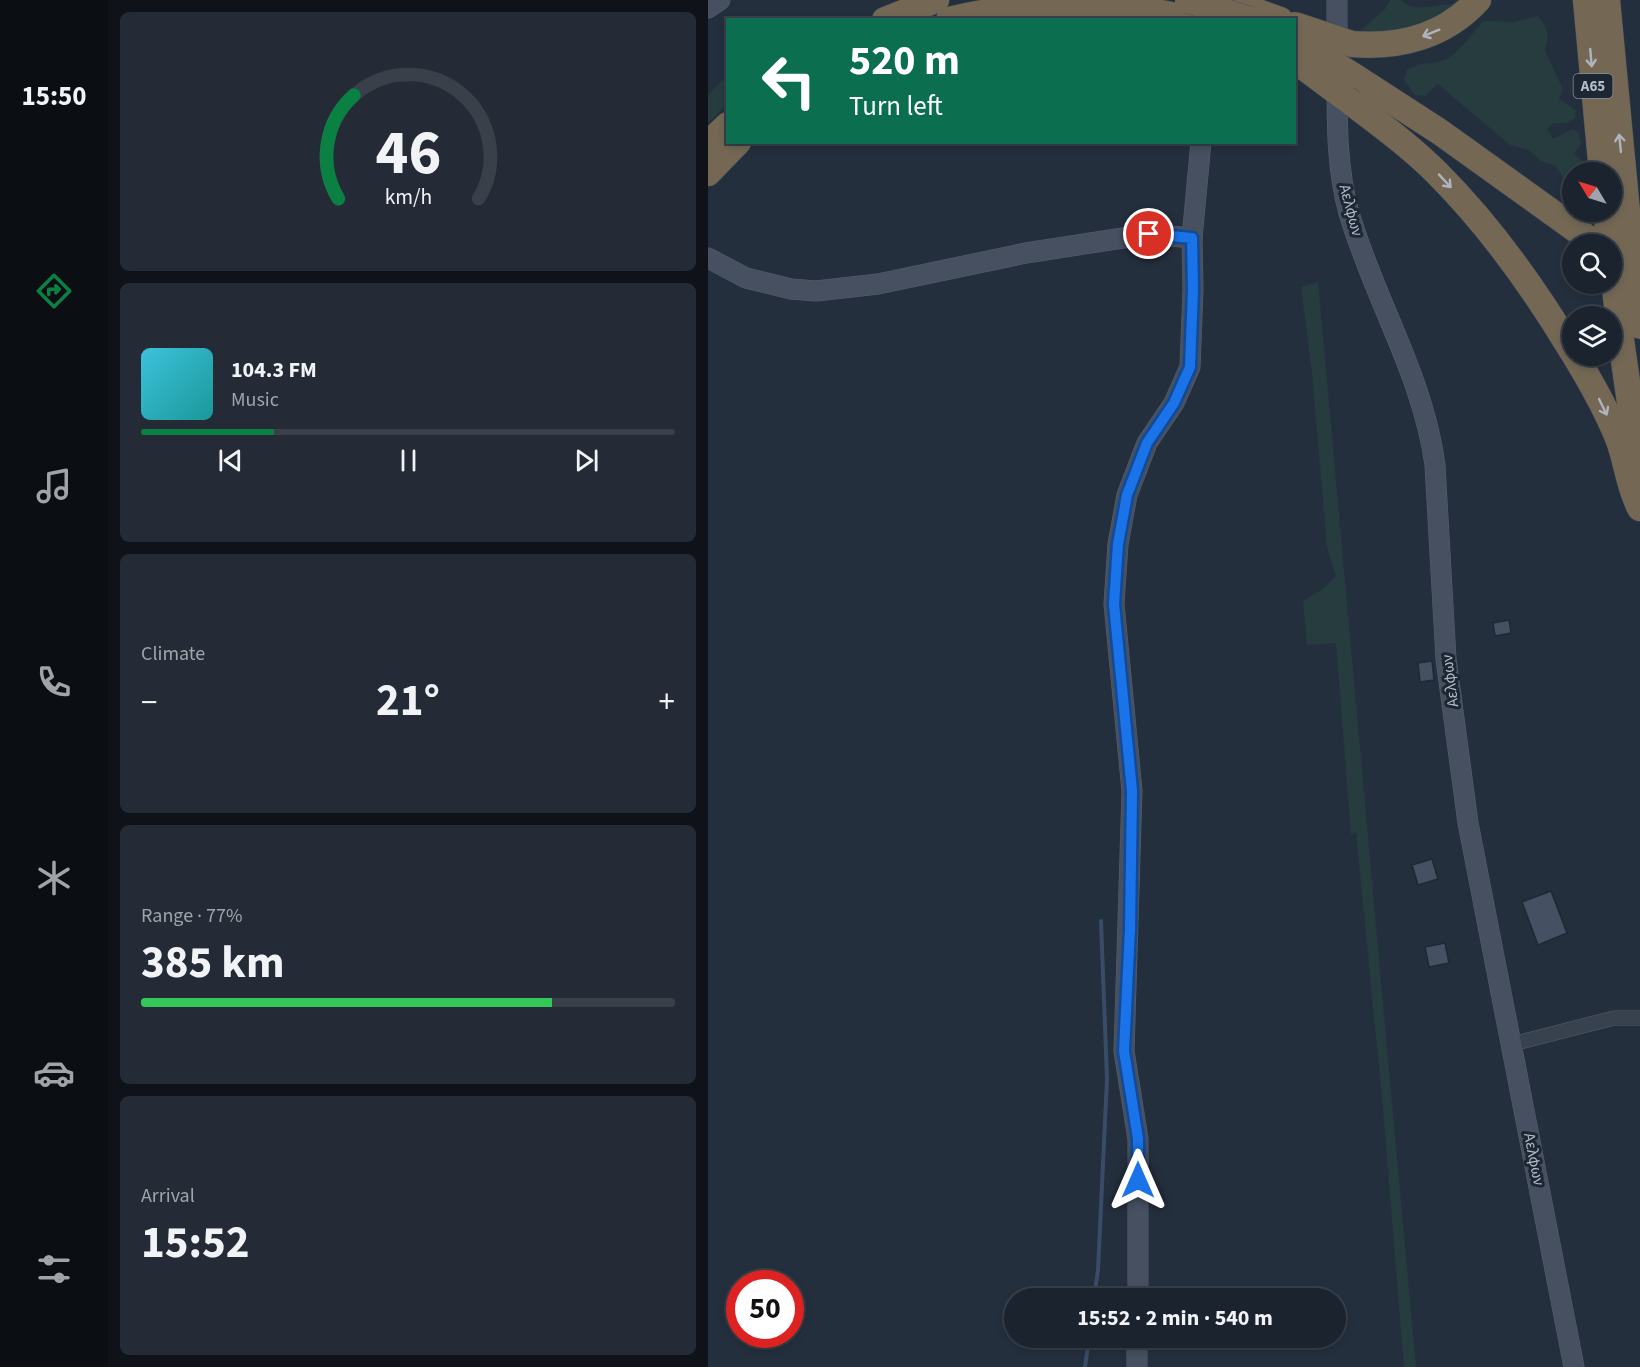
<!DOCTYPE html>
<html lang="en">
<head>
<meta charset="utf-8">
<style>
  body { margin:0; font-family:"Source Sans 3",sans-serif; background:#242b36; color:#f1f3f6; height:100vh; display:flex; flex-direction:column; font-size:22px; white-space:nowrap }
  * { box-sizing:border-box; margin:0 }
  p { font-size:20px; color:#a0a4aa }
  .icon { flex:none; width:33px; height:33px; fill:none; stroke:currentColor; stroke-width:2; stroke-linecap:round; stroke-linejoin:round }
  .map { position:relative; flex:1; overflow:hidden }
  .details { display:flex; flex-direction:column; gap:12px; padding:12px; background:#0f1319; width:600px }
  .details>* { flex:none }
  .banner { position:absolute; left:18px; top:18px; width:570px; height:126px; border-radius:0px; box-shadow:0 3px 9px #0003,0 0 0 2px #39404a; background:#0b6e4f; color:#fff; overflow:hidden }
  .needle { width:39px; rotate:308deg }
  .fabs { position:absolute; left:854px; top:162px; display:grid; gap:12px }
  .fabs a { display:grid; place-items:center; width:60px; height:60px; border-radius:50%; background:#1b232e; box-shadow:0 3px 9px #0003,0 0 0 2px #39404a; font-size:30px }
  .speed { position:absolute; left:18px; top:1270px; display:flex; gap:12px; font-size:30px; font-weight:700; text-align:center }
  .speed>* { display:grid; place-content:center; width:78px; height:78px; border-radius:50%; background:#1b232e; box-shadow:0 3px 9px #0003,0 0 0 2px #39404a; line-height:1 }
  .speed .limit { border:9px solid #d22; background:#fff; color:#111 }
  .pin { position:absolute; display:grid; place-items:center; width:51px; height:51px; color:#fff; margin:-26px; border:3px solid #fff; border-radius:50%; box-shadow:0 2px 6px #0007 }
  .me { position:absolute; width:66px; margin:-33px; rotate:0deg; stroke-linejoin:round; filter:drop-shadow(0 0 4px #0008) }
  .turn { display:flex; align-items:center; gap:21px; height:126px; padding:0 24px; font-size:27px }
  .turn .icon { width:78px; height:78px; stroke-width:2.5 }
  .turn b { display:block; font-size:42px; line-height:51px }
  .big { font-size:45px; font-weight:700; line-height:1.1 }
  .details .tile { flex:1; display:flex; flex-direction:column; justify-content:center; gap:9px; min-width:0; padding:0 21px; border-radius:9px; background:#242b36 }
  .details .dial { align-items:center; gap:0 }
  .dial svg { height:156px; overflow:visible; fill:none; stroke:#39404a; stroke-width:7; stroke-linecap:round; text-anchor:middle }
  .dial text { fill:#f1f3f6; stroke:none }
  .song { display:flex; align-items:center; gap:18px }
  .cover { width:72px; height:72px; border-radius:9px; background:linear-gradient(135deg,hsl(190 70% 55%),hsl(180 70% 35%)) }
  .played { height:6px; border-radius:3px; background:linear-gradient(90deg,#0b8043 25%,#39404a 25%) }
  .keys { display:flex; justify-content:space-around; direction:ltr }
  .heat { display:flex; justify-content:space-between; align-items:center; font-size:33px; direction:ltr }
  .charge { height:9px; border-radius:4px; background:linear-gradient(90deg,#34c759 77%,#39404a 0) }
  .trip { position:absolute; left:296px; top:1288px; width:342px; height:60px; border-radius:30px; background:#1b232e; box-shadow:0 3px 9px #0003,0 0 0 2px #39404a; font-weight:700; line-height:60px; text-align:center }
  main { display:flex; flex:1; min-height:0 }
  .menu { display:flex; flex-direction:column; width:108px; justify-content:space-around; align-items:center; background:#0b0e12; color:#a0a4aa }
  .menu .icon { width:42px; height:42px }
  .menu .on { color:#0b8043 }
  .menu b { font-size:27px; color:#f1f3f6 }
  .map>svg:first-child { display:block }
  .green { fill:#263c3f }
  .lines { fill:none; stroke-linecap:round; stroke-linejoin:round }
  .stream { stroke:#394c67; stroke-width:4 }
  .building { fill:#455162; stroke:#1f2835; stroke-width:1.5 }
  .street-casing { stroke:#565f6c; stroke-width:15 }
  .secondary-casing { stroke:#565f6c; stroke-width:21 }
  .highway-casing { stroke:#434c59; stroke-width:27 }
  .street { stroke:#38414e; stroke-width:14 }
  .secondary { stroke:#465061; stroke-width:20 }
  .highway { stroke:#746855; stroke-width:26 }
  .highway-bridge-casing { stroke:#434c59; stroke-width:27; stroke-linecap:butt }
  .highway-bridge { stroke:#746855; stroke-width:26 }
  .oneway { stroke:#aeb4bd }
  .route-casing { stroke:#114b97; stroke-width:15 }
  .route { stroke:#1a73e8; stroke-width:10 }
  .labels { text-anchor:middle; stroke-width:6; stroke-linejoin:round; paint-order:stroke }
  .shield { fill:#1d2633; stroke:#878f9c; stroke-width:1.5 }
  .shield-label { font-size:15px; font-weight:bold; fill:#b4bcc9 }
  .street-label { font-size:16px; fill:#b4bcc9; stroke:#1d2633 }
</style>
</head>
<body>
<main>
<nav class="menu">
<b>15:50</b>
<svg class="icon on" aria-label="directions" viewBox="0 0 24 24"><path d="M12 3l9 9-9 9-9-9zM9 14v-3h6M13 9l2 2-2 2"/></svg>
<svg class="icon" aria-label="music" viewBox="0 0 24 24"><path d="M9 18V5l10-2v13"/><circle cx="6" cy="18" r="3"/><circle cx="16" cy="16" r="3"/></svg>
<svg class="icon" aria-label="phone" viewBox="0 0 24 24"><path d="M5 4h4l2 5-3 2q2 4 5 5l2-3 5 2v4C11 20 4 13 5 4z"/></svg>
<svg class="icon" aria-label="climate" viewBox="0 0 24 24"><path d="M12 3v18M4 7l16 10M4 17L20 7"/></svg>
<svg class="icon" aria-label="car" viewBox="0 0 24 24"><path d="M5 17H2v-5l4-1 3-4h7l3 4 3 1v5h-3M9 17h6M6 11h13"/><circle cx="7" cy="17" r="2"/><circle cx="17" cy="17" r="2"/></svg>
<svg class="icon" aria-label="filters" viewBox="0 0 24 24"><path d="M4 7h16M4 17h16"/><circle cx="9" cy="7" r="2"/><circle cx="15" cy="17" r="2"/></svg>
</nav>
<section class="details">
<div class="tile dial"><svg viewBox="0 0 100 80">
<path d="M14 69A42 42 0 1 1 86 69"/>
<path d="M14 69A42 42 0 0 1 22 16" stroke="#0b8043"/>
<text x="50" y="56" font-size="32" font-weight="700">46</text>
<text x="50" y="72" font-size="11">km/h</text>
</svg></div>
<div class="tile">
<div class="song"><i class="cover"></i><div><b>104.3 FM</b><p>Music</p></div></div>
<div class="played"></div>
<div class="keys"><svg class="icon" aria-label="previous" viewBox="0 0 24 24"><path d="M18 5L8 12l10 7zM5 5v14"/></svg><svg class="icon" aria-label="pause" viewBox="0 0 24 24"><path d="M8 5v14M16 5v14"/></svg><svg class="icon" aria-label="next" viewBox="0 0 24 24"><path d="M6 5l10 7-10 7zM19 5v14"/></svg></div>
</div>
<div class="tile"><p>Climate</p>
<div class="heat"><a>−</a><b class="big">21°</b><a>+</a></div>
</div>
<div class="tile"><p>Range · 77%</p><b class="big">385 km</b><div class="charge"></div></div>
<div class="tile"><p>Arrival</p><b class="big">15:52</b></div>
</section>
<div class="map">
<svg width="932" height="1367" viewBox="0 0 932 1367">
  <rect width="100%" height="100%" fill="#242f3e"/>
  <g class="green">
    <path d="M 682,0 L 693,0 C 707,14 727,4 745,4 L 748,0 L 763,0 L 740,23 L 656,40 L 652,31 L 677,9 Z"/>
    <path d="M 830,16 C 841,29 841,36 837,51 L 855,89 L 851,99 L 868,110 L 867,118 L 858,123 L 846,123 L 839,129 L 845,139 L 865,129 L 871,133 L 873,144 L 866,154 L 877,163 L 879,172 L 864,172 L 864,187 L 857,181 L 848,166 L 833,161 L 821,150 L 802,145 L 730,84 L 717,96 L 707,95 L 696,80 L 699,70 C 716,61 715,65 731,62 C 750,58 762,33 776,21 L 806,22 Z"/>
    <polygon points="19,76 19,104 0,123 0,95"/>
    <polygon points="610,282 697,1247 708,1367 696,1367 675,1108 648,832 643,834 628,643 599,645 595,601 615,589 628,576 619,547 604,373 593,287"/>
  </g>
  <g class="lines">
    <g class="stream">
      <polyline points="386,1299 390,1270 399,1079 393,921"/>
      <polyline points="377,1367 381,1338"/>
    </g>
  </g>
  <g class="building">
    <polygon points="801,620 803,633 787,636 785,623"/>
    <polygon points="724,661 726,680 712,682 710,663"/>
    <polygon points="724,859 730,879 710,885 704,865"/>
    <polygon points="843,891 859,933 830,945 814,902"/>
    <polygon points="737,943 741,963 721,967 717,947"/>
  </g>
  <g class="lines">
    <g class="street-casing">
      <polyline id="street" points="804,1044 906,1018 932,1018"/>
    </g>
    <g class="secondary-casing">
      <g id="secondary">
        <polyline points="0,8 12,0"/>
        <polyline points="629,51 629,0"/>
        <path d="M 629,81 C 629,124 629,171 641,213 C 666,299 715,375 727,465 L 738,659 L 760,823 L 866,1367"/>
        <polyline points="0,258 38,278 83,289 108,291 170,284 318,253 441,234 484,238"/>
        <polyline points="430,1299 430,1139 416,1051 424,791 406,604 410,544 419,495 439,443 466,403 482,367 485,289 484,238 493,142"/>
        <polyline points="429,1338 429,1367"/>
      </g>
    </g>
    <g class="highway-casing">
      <g id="highway">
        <polyline points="878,0 894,172"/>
        <polyline points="899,0 922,243"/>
        <polyline points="522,2 572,20"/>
        <polyline points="177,20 228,0"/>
        <path d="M 241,20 C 323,0 405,1 488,20"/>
        <path d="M 644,44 C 692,48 737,36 770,0"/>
        <polyline points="644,75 732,132 888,244"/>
        <path d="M 644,103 C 673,125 703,147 729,173 C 781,225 826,288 864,351"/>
        <polyline points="0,144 20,125"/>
        <polyline points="0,173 30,142"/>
        <polyline points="898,212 902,244"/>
        <polyline points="913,340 931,465"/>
        <path d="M 867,356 C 883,382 898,409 910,438 C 919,461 920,485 932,508"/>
      </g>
    </g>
    <use href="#street" class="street"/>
    <use href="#secondary" class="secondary"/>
    <use href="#highway" class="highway"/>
    <g class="highway-bridge-casing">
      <g id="highway-bridge">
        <polyline points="480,0 543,20"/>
        <polyline points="587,25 644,44"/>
        <polyline points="586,39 644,75"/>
        <polyline points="589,62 644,103"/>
        <polyline points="922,243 932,326"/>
        <polyline points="903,255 913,340"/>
      </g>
    </g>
    <use href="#highway-bridge" class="highway-bridge"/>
  </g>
  <defs><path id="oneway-shaft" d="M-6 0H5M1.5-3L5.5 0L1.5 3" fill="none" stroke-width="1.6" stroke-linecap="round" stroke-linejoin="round" transform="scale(1.5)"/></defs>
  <g class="oneway">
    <use href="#oneway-shaft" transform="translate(723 33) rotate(158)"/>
    <use href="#oneway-shaft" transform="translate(883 58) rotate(85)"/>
    <use href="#oneway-shaft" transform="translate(912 143) rotate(-96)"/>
    <use href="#oneway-shaft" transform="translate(737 181) rotate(47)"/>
    <use href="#oneway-shaft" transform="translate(895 407) rotate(64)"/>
  </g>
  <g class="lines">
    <g class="route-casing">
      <polyline id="route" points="430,1180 430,1139 416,1051 422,929 424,791 406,604 410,544 419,495 439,443 466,403 482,367 485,289 484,238 441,234"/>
    </g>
    <use href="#route" class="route"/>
  </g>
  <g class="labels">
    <rect class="shield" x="865.5" y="74" width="39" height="24" rx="4.5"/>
    <g class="shield-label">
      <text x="885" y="91">Α65</text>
    </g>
    <g class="street-label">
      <text transform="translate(644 210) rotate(75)" y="6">Αελφων</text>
      <text transform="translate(741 681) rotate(-97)" y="6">Αελφων</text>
      <text transform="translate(827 1159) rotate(79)" y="6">Αελφων</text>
    </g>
  </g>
</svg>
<div class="fabs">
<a><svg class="needle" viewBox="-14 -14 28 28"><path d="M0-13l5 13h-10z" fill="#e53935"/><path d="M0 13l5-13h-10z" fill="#a0a4aa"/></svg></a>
<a><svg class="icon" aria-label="search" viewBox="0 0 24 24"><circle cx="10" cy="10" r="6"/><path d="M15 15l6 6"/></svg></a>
<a><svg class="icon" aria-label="layers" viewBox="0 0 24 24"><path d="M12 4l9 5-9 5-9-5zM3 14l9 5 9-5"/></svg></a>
</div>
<div class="speed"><div class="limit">50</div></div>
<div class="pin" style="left:441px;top:234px;background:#d93025"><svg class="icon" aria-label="arrive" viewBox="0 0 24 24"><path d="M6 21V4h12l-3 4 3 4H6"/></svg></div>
<svg class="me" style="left:430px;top:1180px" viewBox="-20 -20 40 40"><path d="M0-17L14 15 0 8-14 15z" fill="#1a73e8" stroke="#fff" stroke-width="4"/></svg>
<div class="trip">15:52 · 2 min · 540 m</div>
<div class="banner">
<div class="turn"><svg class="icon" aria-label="left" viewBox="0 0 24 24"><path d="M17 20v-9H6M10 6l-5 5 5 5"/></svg><div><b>520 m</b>Turn left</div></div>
</div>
</div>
</main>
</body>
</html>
